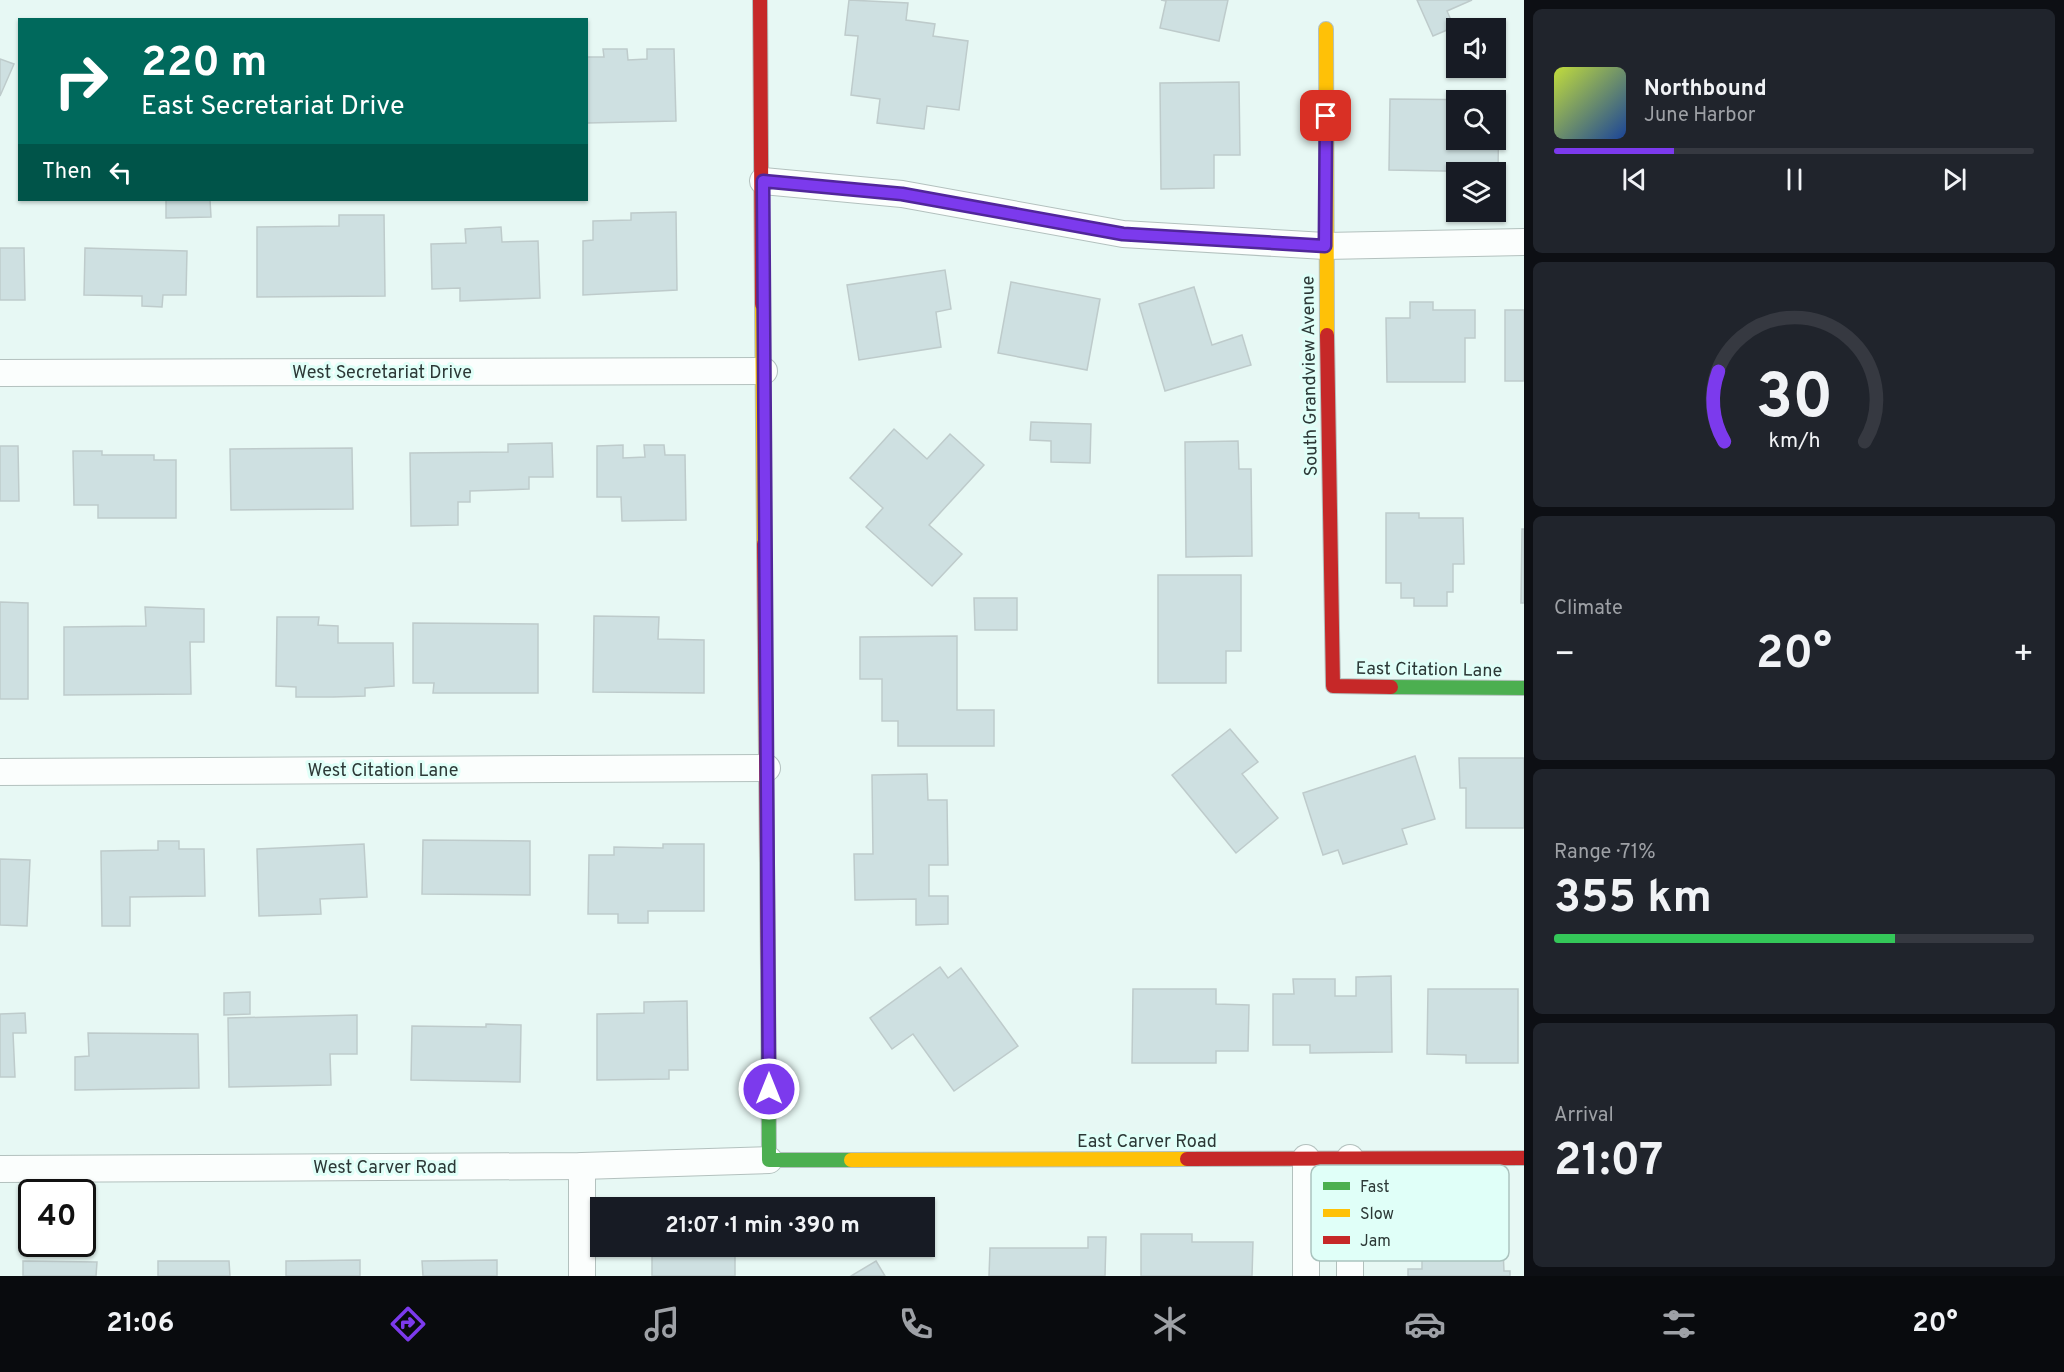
<!DOCTYPE html>
<html lang="en">
<head>
<meta charset="utf-8">
<style>
  body { margin:0; font-family:Overpass,sans-serif; background:#20242c; color:#f1f3f6; height:100vh; display:flex; flex-direction:column; font-size:22px; white-space:nowrap }
  * { box-sizing:border-box; margin:0 }
  p { font-size:20px; color:#9ea1a6 }
  .icon { flex:none; width:33px; height:33px; fill:none; stroke:currentColor; stroke-width:2; stroke-linecap:round; stroke-linejoin:round }
  .map { position:relative; flex:1; overflow:hidden }
  .drawer { display:flex; flex-direction:column; gap:9px; padding:9px; background:#0d0f14; width:540px }
  .drawer>* { flex:none }
  .guide { position:absolute; left:18px; top:18px; width:570px; height:183px; border-radius:0px; box-shadow:0 2px 4px #0004; background:#00695c; color:#fff; overflow:hidden }
  .tools { position:absolute; left:1446px; top:18px; display:grid; gap:12px }
  .tools a { display:grid; place-items:center; width:60px; height:60px; border-radius:0px; background:#171b24; box-shadow:0 2px 4px #0004; font-size:30px }
  .speed { position:absolute; left:18px; top:1179px; display:flex; gap:12px; font-size:30px; font-weight:700; text-align:center }
  .speed>* { display:grid; place-content:center; width:78px; height:78px; border-radius:50%; background:#171b24; box-shadow:0 2px 4px #0004; line-height:1 }
  .speed .limit { border:3px solid #111; border-radius:9px; background:#fff; color:#111 }
  .pin { position:absolute; display:grid; place-items:center; width:51px; height:51px; color:#fff; margin:-26px; border-radius:12px; box-shadow:0 3px 9px #0006 }
  .me { position:absolute; width:66px; margin:-33px; rotate:0deg; stroke-linejoin:round; filter:drop-shadow(0 0 4px #0008) }
  .turn { display:flex; align-items:center; gap:21px; height:126px; padding:0 24px; font-size:27px }
  .turn .icon { width:78px; height:78px; stroke-width:2.5 }
  .turn b { display:block; font-size:42px; line-height:51px }
  .then { display:flex; align-items:center; height:57px; padding:0 24px; background:#0003; gap:12px; font-size:22px }
  .big { font-size:45px; font-weight:700; line-height:1.1 }
  .drawer .tile { flex:1; display:flex; flex-direction:column; justify-content:center; gap:9px; min-width:0; padding:0 21px; border-radius:9px; background:#20242c }
  .drawer .dial { align-items:center; gap:0 }
  .dial svg { height:156px; overflow:visible; fill:none; stroke:#363941; stroke-width:7; stroke-linecap:round; text-anchor:middle }
  .dial text { fill:#f1f3f6; stroke:none }
  .song { display:flex; align-items:center; gap:18px }
  .cover { width:72px; height:72px; border-radius:9px; background:linear-gradient(135deg,hsl(70 70% 55%),hsl(220 70% 35%)) }
  .played { height:6px; border-radius:3px; background:linear-gradient(90deg,#7c3aed 25%,#363941 25%) }
  .keys { display:flex; justify-content:space-around; direction:ltr }
  .heat { display:flex; justify-content:space-between; align-items:center; font-size:33px; direction:ltr }
  .charge { height:9px; border-radius:4px; background:linear-gradient(90deg,#34c759 71%,#363941 0) }
  .trip { position:absolute; left:590px; top:1197px; width:345px; height:60px; border-radius:0px; background:#171b24; box-shadow:0 2px 4px #0004; font-weight:700; line-height:60px; text-align:center }
  .menu { display:flex; height:96px; justify-content:space-around; align-items:center; background:#090b0e; color:#9ea1a6 }
  .menu .icon { width:42px; height:42px }
  .menu .on { color:#7c3aed }
  .menu b { font-size:27px; color:#f1f3f6 }
  main { display:flex; flex:1; min-height:0 }
  .map>svg:first-child { display:block }
  .building { fill:#cee0e1; stroke:#becbcb; stroke-width:1.5; fill-rule:evenodd }
  .lines { fill:none; stroke-linecap:round; stroke-linejoin:round }
  .street-casing { stroke:#b3c1be; stroke-width:28 }
  .fast-casing { stroke:#b3c1be; stroke-width:16 }
  .slow-casing { stroke:#b3c1be; stroke-width:16 }
  .jam-casing { stroke:#b3c1be; stroke-width:16 }
  .street { stroke:#fbfefd; stroke-width:26 }
  .fast { stroke:#4caf50; stroke-width:14 }
  .slow { stroke:#ffc107; stroke-width:14 }
  .jam { stroke:#c62828; stroke-width:14 }
  .route-casing { stroke:#51269a; stroke-width:15 }
  .route { stroke:#7c3aed; stroke-width:10 }
  .labels { text-anchor:middle; stroke-width:6; stroke-linejoin:round; paint-order:stroke }
  .street-label { font-size:18px; fill:#2c3836; stroke:#e0fff8 }
  .key { fill:#e0fff8; stroke:#aac3be; stroke-width:1.5 }
  .key-label { font-size:16px; fill:#2c3836 }
</style>
</head>
<body>
<main>
<div class="map">
<svg width="1524" height="1276" viewBox="0 0 1524 1276">
  <rect width="100%" height="100%" fill="#e7f8f4"/>
  <g class="building">
    <polygon points="849,0 908,3 906,20 935,24 933,36 968,41 959,110 927,106 924,129 877,123 880,99 851,95 858,36 845,35"/>
    <polygon points="1161,0 1228,0 1219,41 1160,28 1166,1"/>
    <polygon points="1417,0 1472,0 1447,11 1454,27 1433,36"/>
    <polygon points="603,49 627,49 628,60 647,59 647,49 674,49 676,121 587,123 586,57 604,57"/>
    <polygon points="0,59 14,64 0,96"/>
    <polygon points="1239,82 1240,155 1214,155 1214,188 1161,189 1160,83"/>
    <path d="M 1390,99 L 1499,100 L 1498,172 L 1389,170 ZM 1456,100 L 1496,100 L 1496,140 L 1456,140 Z"/>
    <polygon points="166,200 210,200 211,217 166,218"/>
    <polygon points="676,212 677,290 583,295 583,241 593,240 593,221 631,220 631,213"/>
    <polygon points="339,215 384,215 385,296 257,297 257,227 339,226"/>
    <polygon points="501,227 502,242 538,241 540,298 460,301 460,288 432,289 431,244 466,243 465,229"/>
    <polygon points="0,248 24,248 25,300 0,300"/>
    <polygon points="85,248 187,251 186,295 163,295 162,307 142,306 142,296 84,295"/>
    <polygon points="945,270 951,309 936,312 941,347 859,360 847,285"/>
    <polygon points="1011,282 1100,299 1087,370 998,353"/>
    <polygon points="1194,287 1212,345 1242,335 1251,365 1165,391 1139,304"/>
    <polygon points="1410,302 1433,302 1433,310 1475,310 1475,338 1465,338 1465,382 1387,382 1386,318 1410,318"/>
    <rect x="1505" y="310" width="19" height="71"/>
    <polygon points="1031,422 1091,424 1090,463 1051,462 1051,441 1030,440"/>
    <polygon points="894,429 927,459 950,434 984,465 929,525 962,554 932,586 866,527 883,508 850,478"/>
    <polygon points="1238,441 1239,469 1251,469 1252,556 1186,557 1185,442"/>
    <polygon points="552,443 553,477 529,477 529,489 470,491 470,502 458,502 458,525 411,526 410,453 508,452 508,444"/>
    <polygon points="623,445 623,458 645,457 644,445 664,445 665,455 685,455 686,520 622,521 621,497 597,497 597,446"/>
    <polygon points="0,446 18,446 19,501 0,501"/>
    <polygon points="352,448 353,509 231,510 230,449"/>
    <polygon points="73,451 102,451 102,455 154,455 154,460 176,460 176,518 98,518 98,505 74,505"/>
    <polygon points="1386,513 1419,513 1419,518 1463,518 1464,564 1453,564 1453,592 1447,592 1447,606 1414,606 1414,598 1401,598 1401,583 1386,583"/>
    <polygon points="1522,529 1524,529 1524,603 1521,603"/>
    <polygon points="1158,575 1241,575 1241,651 1226,651 1226,683 1158,683"/>
    <polygon points="974,598 1017,598 1017,630 975,630"/>
    <polygon points="0,602 28,603 28,699 0,699"/>
    <polygon points="145,607 204,609 204,642 190,642 191,694 64,695 64,627 146,626"/>
    <polygon points="594,616 659,617 658,639 704,640 704,693 593,692"/>
    <polygon points="277,617 319,617 318,625 338,626 338,643 393,643 394,686 365,688 365,696 333,697 296,697 296,687 276,686"/>
    <polygon points="413,623 538,624 538,693 433,693 434,683 413,683"/>
    <polygon points="957,636 957,710 994,710 994,746 898,746 898,721 882,721 882,679 860,679 860,637"/>
    <polygon points="1230,729 1258,762 1242,774 1278,818 1236,853 1172,775"/>
    <polygon points="1415,756 1435,819 1402,829 1407,844 1343,864 1338,850 1323,855 1303,793"/>
    <polygon points="1459,758 1524,758 1524,828 1466,828 1466,788 1460,788"/>
    <polygon points="927,774 928,800 947,800 948,865 929,865 929,896 948,896 948,924 916,925 916,899 855,900 854,854 873,854 872,775"/>
    <polygon points="423,840 530,841 530,895 422,894"/>
    <polygon points="158,841 179,841 179,849 204,849 205,896 130,897 130,926 102,926 101,851 158,850"/>
    <polygon points="364,844 367,897 320,899 321,914 259,916 257,849"/>
    <polygon points="663,844 704,844 704,911 648,911 648,923 618,923 618,914 588,914 589,855 614,855 614,847 663,848"/>
    <polygon points="0,859 30,860 27,926 0,925"/>
    <polygon points="940,967 948,978 961,968 1018,1046 954,1091 913,1034 892,1049 870,1018"/>
    <polygon points="1391,976 1392,1052 1310,1053 1310,1045 1273,1045 1273,994 1294,994 1293,979 1335,979 1335,996 1356,996 1356,977"/>
    <polygon points="1133,989 1216,989 1216,1004 1249,1005 1248,1051 1216,1051 1216,1063 1132,1063"/>
    <polygon points="1428,989 1518,989 1518,1063 1466,1063 1466,1055 1427,1054"/>
    <polygon points="250,992 250,1014 224,1015 224,993"/>
    <polygon points="687,1001 688,1070 669,1070 669,1079 597,1080 597,1014 644,1013 644,1002"/>
    <polygon points="25,1013 26,1033 13,1033 15,1077 0,1077 0,1014"/>
    <polygon points="357,1015 357,1054 330,1054 331,1085 229,1087 228,1018"/>
    <polygon points="486,1024 521,1025 520,1082 411,1080 412,1026 486,1027"/>
    <polygon points="88,1033 198,1034 199,1088 75,1090 75,1057 89,1056"/>
    <polygon points="1141,1234 1192,1234 1192,1242 1253,1242 1252,1276 1141,1276"/>
    <polygon points="1088,1237 1106,1237 1105,1276 989,1276 990,1248 1088,1248"/>
    <polygon points="735,1248 735,1276 652,1276 652,1250"/>
    <polygon points="1503,1250 1504,1271 1510,1271 1510,1276 1408,1276 1408,1269 1422,1269 1422,1251"/>
    <polygon points="360,1260 360,1276 286,1276 286,1261"/>
    <polygon points="497,1260 497,1276 423,1276 422,1261"/>
    <polygon points="23,1261 97,1262 96,1276 23,1276"/>
    <polygon points="158,1261 229,1261 230,1276 158,1276"/>
    <polygon points="876,1261 885,1276 851,1276"/>
  </g>
  <g class="lines">
    <g class="street-casing">
      <g id="street">
        <polyline points="763,181 902,194 1123,234 1325,246 1524,242"/>
        <polyline points="0,373 764,371"/>
        <polyline points="0,772 767,768"/>
        <polyline points="1306,1158 1306,1276"/>
        <polyline points="1350,1158 1350,1276"/>
        <polyline points="582,1166 582,1276"/>
        <polyline points="0,1169 582,1166 769,1160"/>
      </g>
    </g>
    <g class="fast-casing">
      <g id="fast">
        <polyline points="1391,687 1524,688"/>
        <polyline points="768,969 769,1160 851,1160"/>
      </g>
    </g>
    <g class="slow-casing">
      <g id="slow">
        <polyline points="1326,29 1327,335"/>
        <polyline points="762,304 764,544"/>
        <polyline points="851,1160 1187,1159"/>
      </g>
    </g>
    <g class="jam-casing">
      <g id="jam">
        <polyline points="760,0 762,304"/>
        <polyline points="1327,335 1333,686 1391,687"/>
        <polyline points="764,544 768,969"/>
        <polyline points="1187,1159 1524,1158"/>
      </g>
    </g>
    <use href="#street" class="street"/>
    <use href="#fast" class="fast"/>
    <use href="#slow" class="slow"/>
    <use href="#jam" class="jam"/>
  </g>
  <g class="lines">
    <g class="route-casing">
      <polyline id="route" points="769,1089 763,181 902,194 1123,234 1325,246 1326,116"/>
    </g>
    <use href="#route" class="route"/>
  </g>
  <g class="labels">
    <g class="street-label">
      <text x="382" y="378">West Secretariat Drive</text>
      <text transform="translate(1309 376) rotate(-91)" y="6">South Grandview Avenue</text>
      <text transform="translate(1429 669) rotate(1)" y="6">East Citation Lane</text>
      <text x="383" y="776">West Citation Lane</text>
      <text x="1147" y="1147">East Carver Road</text>
      <text x="385" y="1173">West Carver Road</text>
    </g>
  </g>
  <rect x="1311" y="1165" width="198" height="96" rx="9" class="key"/>
  <rect x="1323" y="1182" width="27" height="8" fill="#4caf50"/>
  <rect x="1323" y="1209" width="27" height="8" fill="#ffc107"/>
  <rect x="1323" y="1236" width="27" height="8" fill="#c62828"/>
  <g class="key-label">
    <text x="1360" y="1192">Fast</text>
    <text x="1360" y="1219">Slow</text>
    <text x="1360" y="1246">Jam</text>
  </g>
</svg>
<div class="tools">
<a><svg class="icon" aria-label="sound" viewBox="0 0 24 24"><path d="M4 9h4l5-4v14l-5-4H4zM17 9q2 3 0 6"/></svg></a>
<a><svg class="icon" aria-label="search" viewBox="0 0 24 24"><circle cx="10" cy="10" r="6"/><path d="M15 15l6 6"/></svg></a>
<a><svg class="icon" aria-label="layers" viewBox="0 0 24 24"><path d="M12 4l9 5-9 5-9-5zM3 14l9 5 9-5"/></svg></a>
</div>
<div class="speed"><div class="limit">40</div></div>
<div class="pin" style="left:1326px;top:116px;background:#d93025"><svg class="icon" aria-label="arrive" viewBox="0 0 24 24"><path d="M6 21V4h12l-3 4 3 4H6"/></svg></div>
<svg class="me" style="left:769px;top:1089px" viewBox="-20 -20 40 40"><circle r="17" fill="#7c3aed" stroke="#fff" stroke-width="3"/><path d="M0-11L8 9 0 5-8 9z" fill="#fff"/></svg>
<div class="trip">21:07 · 1 min · 390 m</div>
<div class="guide">
<div class="turn"><svg class="icon" aria-label="right" viewBox="0 0 24 24"><path d="M7 20v-9h11M14 6l5 5-5 5"/></svg><div><b>220 m</b>East Secretariat Drive</div></div>
<div class="then">Then<svg class="icon" aria-label="left" viewBox="0 0 24 24"><path d="M17 20v-9H6M10 6l-5 5 5 5"/></svg></div>
</div>
</div>
<section class="drawer">
<div class="tile">
<div class="song"><i class="cover"></i><div><b>Northbound</b><p>June Harbor</p></div></div>
<div class="played"></div>
<div class="keys"><svg class="icon" aria-label="previous" viewBox="0 0 24 24"><path d="M18 5L8 12l10 7zM5 5v14"/></svg><svg class="icon" aria-label="pause" viewBox="0 0 24 24"><path d="M8 5v14M16 5v14"/></svg><svg class="icon" aria-label="next" viewBox="0 0 24 24"><path d="M6 5l10 7-10 7zM19 5v14"/></svg></div>
</div>
<div class="tile dial"><svg viewBox="0 0 100 80">
<path d="M14 69A42 42 0 1 1 86 69"/>
<path d="M14 69A42 42 0 0 1 11 33" stroke="#7c3aed"/>
<text x="50" y="56" font-size="32" font-weight="700">30</text>
<text x="50" y="72" font-size="11">km/h</text>
</svg></div>
<div class="tile"><p>Climate</p>
<div class="heat"><a>−</a><b class="big">20°</b><a>+</a></div>
</div>
<div class="tile"><p>Range · 71%</p><b class="big">355 km</b><div class="charge"></div></div>
<div class="tile"><p>Arrival</p><b class="big">21:07</b></div>
</section>
</main>
<nav class="menu">
<b>21:06</b>
<svg class="icon on" aria-label="directions" viewBox="0 0 24 24"><path d="M12 3l9 9-9 9-9-9zM9 14v-3h6M13 9l2 2-2 2"/></svg>
<svg class="icon" aria-label="music" viewBox="0 0 24 24"><path d="M9 18V5l10-2v13"/><circle cx="6" cy="18" r="3"/><circle cx="16" cy="16" r="3"/></svg>
<svg class="icon" aria-label="phone" viewBox="0 0 24 24"><path d="M5 4h4l2 5-3 2q2 4 5 5l2-3 5 2v4C11 20 4 13 5 4z"/></svg>
<svg class="icon" aria-label="climate" viewBox="0 0 24 24"><path d="M12 3v18M4 7l16 10M4 17L20 7"/></svg>
<svg class="icon" aria-label="car" viewBox="0 0 24 24"><path d="M5 17H2v-5l4-1 3-4h7l3 4 3 1v5h-3M9 17h6M6 11h13"/><circle cx="7" cy="17" r="2"/><circle cx="17" cy="17" r="2"/></svg>
<svg class="icon" aria-label="filters" viewBox="0 0 24 24"><path d="M4 7h16M4 17h16"/><circle cx="9" cy="7" r="2"/><circle cx="15" cy="17" r="2"/></svg>
<b>20°</b>
</nav>
</body>
</html>
